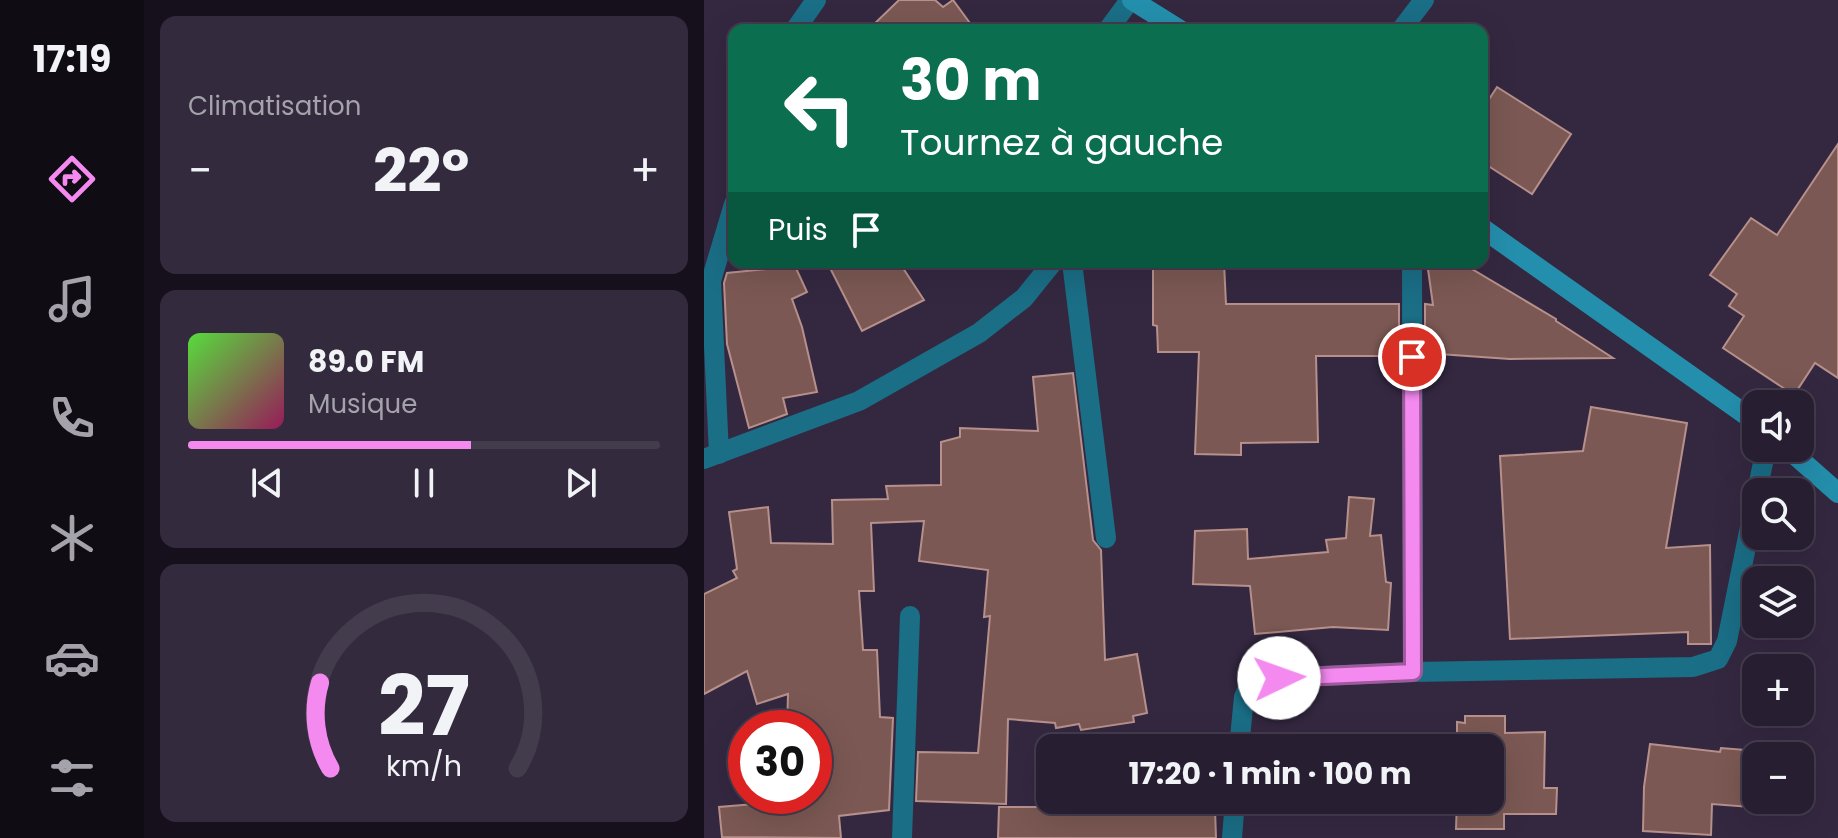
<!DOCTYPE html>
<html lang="fr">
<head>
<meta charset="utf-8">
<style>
  body { margin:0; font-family:Poppins,sans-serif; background:#332b3d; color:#f1f3f6; height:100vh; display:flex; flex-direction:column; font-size:30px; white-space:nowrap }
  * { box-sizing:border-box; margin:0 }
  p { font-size:26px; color:#a4a2ab }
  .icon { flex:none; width:44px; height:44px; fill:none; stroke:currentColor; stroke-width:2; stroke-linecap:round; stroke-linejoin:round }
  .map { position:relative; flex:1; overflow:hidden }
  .panel { display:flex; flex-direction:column; gap:16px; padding:16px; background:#15101b; width:560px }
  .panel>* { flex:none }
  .guide { position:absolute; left:24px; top:24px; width:760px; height:244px; border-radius:16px; box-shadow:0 8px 32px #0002,0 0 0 2px #433c4d; background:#0b6e4f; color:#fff; overflow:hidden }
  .buttons { position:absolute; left:1038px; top:390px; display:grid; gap:16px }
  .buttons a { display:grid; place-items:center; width:72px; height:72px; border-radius:16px; background:#271e31; box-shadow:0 8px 32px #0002,0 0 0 2px #433c4d; font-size:40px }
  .speed { position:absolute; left:24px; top:710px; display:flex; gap:16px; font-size:40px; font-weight:700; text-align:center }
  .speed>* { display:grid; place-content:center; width:104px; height:104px; border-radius:50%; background:#271e31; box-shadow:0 8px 32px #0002,0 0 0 2px #433c4d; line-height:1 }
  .speed .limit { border:12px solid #d22; background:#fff; color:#111 }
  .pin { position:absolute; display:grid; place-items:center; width:68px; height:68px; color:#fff; margin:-34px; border:4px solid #fff; border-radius:50%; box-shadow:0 2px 8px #0007 }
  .me { position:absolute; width:88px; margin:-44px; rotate:87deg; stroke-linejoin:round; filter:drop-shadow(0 0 6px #0008) }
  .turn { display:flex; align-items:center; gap:28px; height:168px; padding:0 40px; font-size:36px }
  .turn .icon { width:104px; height:104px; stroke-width:2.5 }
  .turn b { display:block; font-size:56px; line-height:68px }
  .then { display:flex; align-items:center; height:76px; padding:0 40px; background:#0003; gap:16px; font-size:30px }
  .big { font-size:60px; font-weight:700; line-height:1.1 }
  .panel .widget { flex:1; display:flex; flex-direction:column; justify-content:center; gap:12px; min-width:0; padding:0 28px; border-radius:16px; background:#332b3d }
  .panel .dial { align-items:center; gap:0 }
  .dial svg { height:208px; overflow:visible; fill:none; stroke:#433c4d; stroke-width:7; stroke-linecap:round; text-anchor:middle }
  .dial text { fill:#f1f3f6; stroke:none }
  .song { display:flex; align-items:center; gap:24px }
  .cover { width:96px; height:96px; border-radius:12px; background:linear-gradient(135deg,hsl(110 70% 55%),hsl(330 70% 35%)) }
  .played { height:8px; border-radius:4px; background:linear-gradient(90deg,#f489f0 60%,#433c4d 60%) }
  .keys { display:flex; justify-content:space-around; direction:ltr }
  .heat { display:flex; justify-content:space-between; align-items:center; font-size:44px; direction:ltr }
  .trip { position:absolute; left:332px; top:734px; width:468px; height:80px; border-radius:16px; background:#271e31; box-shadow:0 8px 32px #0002,0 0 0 2px #433c4d; font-weight:700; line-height:80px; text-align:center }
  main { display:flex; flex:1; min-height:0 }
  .tab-bar { display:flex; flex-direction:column; width:144px; justify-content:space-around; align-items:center; background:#100c14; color:#a4a2ab }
  .tab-bar .icon { width:56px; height:56px }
  .tab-bar .active { color:#f489f0 }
  .tab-bar b { font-size:36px; color:#f1f3f6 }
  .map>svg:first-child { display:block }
  .building { fill:#7b5853; stroke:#b7908b; stroke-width:2; fill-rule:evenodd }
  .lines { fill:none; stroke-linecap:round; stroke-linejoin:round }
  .street { stroke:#1a6e86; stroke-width:20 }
  .secondary { stroke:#248fad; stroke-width:20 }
  .route-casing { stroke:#9f599c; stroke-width:20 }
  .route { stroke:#f489f0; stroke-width:14 }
</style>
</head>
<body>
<main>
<nav class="tab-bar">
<b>17:19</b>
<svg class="icon active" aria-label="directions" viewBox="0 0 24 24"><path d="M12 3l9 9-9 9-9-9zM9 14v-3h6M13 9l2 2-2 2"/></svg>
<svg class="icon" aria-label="music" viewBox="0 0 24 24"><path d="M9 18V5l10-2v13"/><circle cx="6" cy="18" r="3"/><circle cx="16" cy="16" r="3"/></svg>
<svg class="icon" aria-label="phone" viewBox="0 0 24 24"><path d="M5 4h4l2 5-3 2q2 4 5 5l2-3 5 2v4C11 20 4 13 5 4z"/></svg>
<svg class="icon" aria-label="climate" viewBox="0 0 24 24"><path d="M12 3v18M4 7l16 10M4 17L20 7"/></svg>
<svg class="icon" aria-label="car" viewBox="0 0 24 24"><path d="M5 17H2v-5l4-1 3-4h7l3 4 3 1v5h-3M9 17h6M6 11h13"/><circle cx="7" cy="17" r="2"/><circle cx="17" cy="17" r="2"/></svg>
<svg class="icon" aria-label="filters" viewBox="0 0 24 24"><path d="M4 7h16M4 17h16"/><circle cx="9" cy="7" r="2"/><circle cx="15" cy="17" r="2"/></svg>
</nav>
<section class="panel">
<div class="widget"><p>Climatisation</p>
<div class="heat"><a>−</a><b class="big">22°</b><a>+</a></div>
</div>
<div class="widget">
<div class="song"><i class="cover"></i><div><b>89.0 FM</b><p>Musique</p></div></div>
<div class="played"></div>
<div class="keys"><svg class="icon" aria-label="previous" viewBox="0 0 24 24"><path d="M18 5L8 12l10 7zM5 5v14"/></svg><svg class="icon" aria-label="pause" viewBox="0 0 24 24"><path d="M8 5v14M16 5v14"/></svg><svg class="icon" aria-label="next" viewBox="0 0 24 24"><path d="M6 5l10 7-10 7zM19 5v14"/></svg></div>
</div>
<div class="widget dial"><svg viewBox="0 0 100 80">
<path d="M14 69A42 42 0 1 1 86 69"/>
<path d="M14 69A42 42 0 0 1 10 36" stroke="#f489f0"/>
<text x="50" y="56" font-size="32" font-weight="700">27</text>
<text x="50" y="72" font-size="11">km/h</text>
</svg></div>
</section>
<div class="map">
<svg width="1134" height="838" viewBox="0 0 1134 838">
  <rect width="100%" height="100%" fill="#342841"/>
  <g class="building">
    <polygon points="195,0 231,0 239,7 249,0 271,30 164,30"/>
    <polygon points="793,87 867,134 828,194 778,162 778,110"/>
    <polygon points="1134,144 1134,378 1111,363 1090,395 1019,348 1040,316 1025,306 1033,294 1006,275 1047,218 1073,235"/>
    <polygon points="123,262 195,262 220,300 158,331"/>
    <polygon points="449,262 520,263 522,304 695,304 695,350 690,350 690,356 612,356 614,442 537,443 537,455 491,454 495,352 454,352 453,326 449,325"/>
    <polygon points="723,262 756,262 852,319 852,321 909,358 806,359 721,353 721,304 729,305"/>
    <polygon points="91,266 103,292 88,299 98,327 113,392 79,398 83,414 45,428 23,344 20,283 23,273"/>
    <polygon points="369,373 389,540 397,550 401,660 433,654 443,713 429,716 430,722 377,730 375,724 352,728 351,723 304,719 302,804 212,801 214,752 274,753 286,616 280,617 284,570 215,561 220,521 167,523 170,591 155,591 159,650 173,650 176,717 189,718 185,810 135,816 137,838 18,837 15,807 110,799 110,728 83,728 84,694 53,704 43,671 0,694 0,594 33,578 29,571 33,569 25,512 64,507 67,543 129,544 128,500 184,499 182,486 237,485 237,442 256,437 256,428 334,431 329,377"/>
    <polygon points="887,407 983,423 962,548 1006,545 1007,644 984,644 984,632 806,639 796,456 879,451"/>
    <polygon points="645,497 670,499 666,536 677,535 682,582 687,583 684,630 629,627 551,634 546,586 489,584 491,531 543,529 544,559 624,552 622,540 642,538"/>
    <polygon points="761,716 801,716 801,733 841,732 840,788 853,788 852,814 800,814 800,829 752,829 753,800 786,800 786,748 753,748 753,722 761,723"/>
    <path d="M 946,744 L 1016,752 L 1017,748 L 1104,755 L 1100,811 L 1008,804 L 1007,835 L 939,831 L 940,787 ZM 1052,756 L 1096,756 L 1096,800 L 1052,800 Z"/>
    <polygon points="295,807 363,807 363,812 511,809 512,838 294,838"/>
  </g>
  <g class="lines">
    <g class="street">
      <polyline points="91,30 112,0"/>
      <polyline points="404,30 426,0"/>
      <polyline points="697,30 720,0"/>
      <polyline points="368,262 402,538"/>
      <polyline points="708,262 709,672"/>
      <polyline points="15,454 7,281 30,204"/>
      <polyline points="0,459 155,401 275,333 320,298 349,262"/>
      <polyline points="1053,492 1062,448"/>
      <polyline points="535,748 540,697 548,679 709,672 989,667 1014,659 1023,641 1052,497"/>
      <polyline points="198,838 206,616"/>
      <polyline points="528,838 531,800"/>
    </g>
    <g class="secondary">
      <polyline points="428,0 476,30"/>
      <polyline points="778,228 1052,422"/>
      <polyline points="1083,448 1134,493"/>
    </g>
  </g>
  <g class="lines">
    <g class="route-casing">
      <polyline id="route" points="575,678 709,672 708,357"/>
    </g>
    <use href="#route" class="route"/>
  </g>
</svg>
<div class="buttons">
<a><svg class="icon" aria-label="sound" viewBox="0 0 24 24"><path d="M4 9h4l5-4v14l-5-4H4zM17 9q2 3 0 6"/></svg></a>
<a><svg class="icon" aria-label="search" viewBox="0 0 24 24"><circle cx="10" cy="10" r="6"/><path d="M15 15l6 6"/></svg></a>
<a><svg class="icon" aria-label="layers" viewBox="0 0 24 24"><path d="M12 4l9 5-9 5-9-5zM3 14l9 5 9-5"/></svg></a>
<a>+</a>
<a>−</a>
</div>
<div class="speed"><div class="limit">30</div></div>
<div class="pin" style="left:708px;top:357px;background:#d93025"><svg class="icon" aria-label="arrive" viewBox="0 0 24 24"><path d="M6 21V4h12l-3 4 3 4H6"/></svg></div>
<svg class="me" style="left:575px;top:678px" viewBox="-20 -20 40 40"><circle r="19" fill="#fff"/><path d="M0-13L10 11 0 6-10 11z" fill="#f489f0"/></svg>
<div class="trip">17:20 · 1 min · 100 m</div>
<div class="guide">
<div class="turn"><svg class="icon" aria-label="left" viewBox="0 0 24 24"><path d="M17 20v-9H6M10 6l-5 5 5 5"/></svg><div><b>30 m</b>Tournez à gauche</div></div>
<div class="then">Puis<svg class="icon" aria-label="arrive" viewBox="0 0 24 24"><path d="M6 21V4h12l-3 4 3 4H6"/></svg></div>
</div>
</div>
</main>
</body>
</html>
